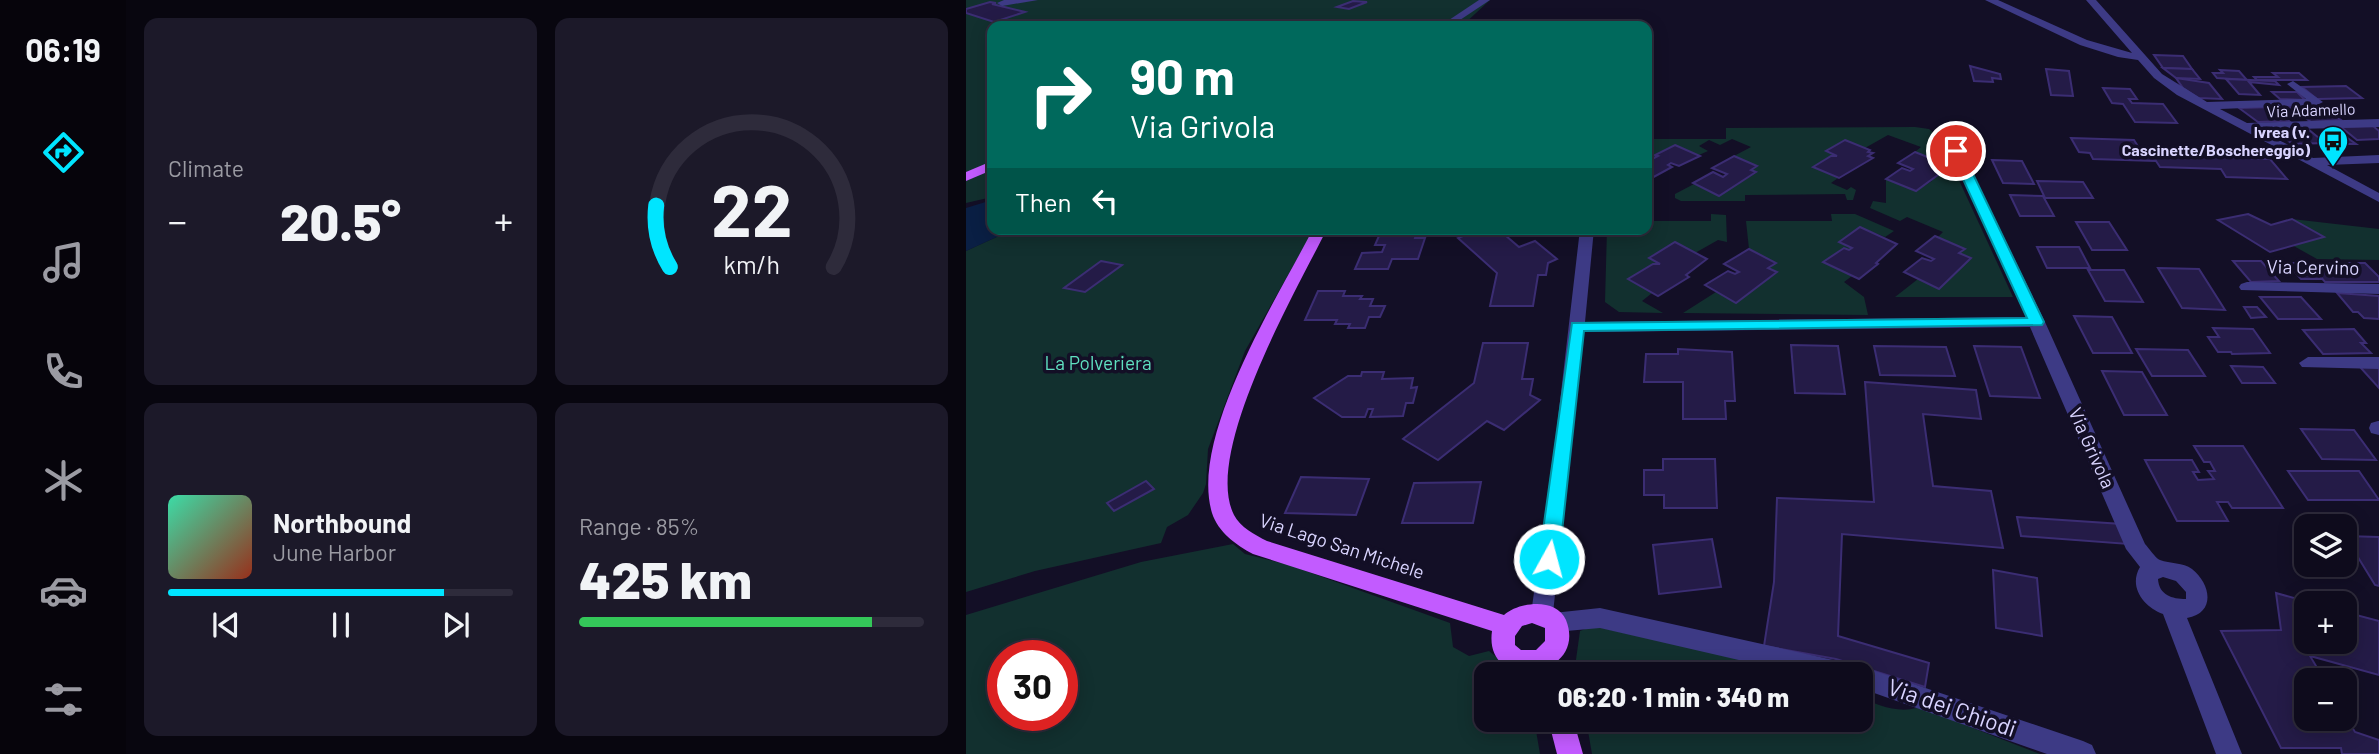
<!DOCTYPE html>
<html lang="en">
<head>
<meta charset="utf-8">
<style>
  body { margin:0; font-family:Barlow,sans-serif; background:#1c1929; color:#f1f3f6; height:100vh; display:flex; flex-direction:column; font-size:26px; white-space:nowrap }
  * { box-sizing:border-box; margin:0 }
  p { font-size:23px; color:#9b9ba3 }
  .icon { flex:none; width:38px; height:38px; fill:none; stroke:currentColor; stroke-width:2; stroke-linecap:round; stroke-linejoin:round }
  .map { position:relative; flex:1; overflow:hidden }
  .panel { display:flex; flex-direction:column; gap:18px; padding:18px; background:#08060f; width:840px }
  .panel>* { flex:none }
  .banner { position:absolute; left:21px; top:21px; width:665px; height:214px; border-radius:14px; box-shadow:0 4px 18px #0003,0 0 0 2px #2e2b3b; background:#00695c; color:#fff; overflow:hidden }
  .tools { position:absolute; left:1328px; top:514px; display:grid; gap:14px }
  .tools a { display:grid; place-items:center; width:63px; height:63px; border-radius:14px; background:#0e0b1c; box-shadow:0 4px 18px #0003,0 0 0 2px #2e2b3b; font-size:35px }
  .speed { position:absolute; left:21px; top:640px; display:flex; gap:14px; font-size:35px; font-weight:700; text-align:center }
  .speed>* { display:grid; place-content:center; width:91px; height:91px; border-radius:50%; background:#0e0b1c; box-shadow:0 4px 18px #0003,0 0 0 2px #2e2b3b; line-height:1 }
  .speed .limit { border:10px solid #d22; background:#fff; color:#111 }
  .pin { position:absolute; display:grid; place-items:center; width:60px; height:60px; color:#fff; margin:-30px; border:4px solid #fff; border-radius:50%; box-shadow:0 2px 7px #0007 }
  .me { position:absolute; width:77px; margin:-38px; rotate:7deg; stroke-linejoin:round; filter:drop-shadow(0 0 5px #0008) }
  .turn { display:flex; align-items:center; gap:24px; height:147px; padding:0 28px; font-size:32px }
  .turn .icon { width:91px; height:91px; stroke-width:2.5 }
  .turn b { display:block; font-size:49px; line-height:60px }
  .then { display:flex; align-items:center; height:66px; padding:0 28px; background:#0003; gap:14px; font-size:26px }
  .big { font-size:52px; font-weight:800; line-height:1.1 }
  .panel .card { flex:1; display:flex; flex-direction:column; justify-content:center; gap:10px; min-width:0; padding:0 24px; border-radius:14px; background:#1c1929 }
  .panel .dial { align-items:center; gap:0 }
  .dial svg { height:182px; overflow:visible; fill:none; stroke:#2e2b3b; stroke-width:7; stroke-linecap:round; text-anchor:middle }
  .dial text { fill:#f1f3f6; stroke:none }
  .song { display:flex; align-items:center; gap:21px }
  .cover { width:84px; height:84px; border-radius:10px; background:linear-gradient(135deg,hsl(160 70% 55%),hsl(10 70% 35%)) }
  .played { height:7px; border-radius:4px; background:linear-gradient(90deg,#00e5ff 80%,#2e2b3b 80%) }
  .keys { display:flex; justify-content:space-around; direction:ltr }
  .heat { display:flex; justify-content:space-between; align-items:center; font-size:38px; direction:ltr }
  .charge { height:10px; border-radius:5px; background:linear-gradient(90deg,#34c759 85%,#2e2b3b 0) }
  .panel .tiles { flex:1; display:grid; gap:18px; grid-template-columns:repeat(2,1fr) }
  .trip { position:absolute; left:508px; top:662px; width:399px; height:70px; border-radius:14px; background:#0e0b1c; box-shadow:0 4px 18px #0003,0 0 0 2px #2e2b3b; font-weight:800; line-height:70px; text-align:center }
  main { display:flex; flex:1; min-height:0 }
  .menu { display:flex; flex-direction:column; width:126px; justify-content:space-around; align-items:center; background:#06040b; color:#9b9ba3 }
  .menu .icon { width:49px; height:49px }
  .menu .on { color:#00e5ff }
  .menu b { font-size:32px; color:#f1f3f6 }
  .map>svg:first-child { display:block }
  .green { fill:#12302f; fill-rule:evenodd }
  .water { fill:#0a1f44 }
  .building { fill:#241b47; stroke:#3b2d73; stroke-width:2 }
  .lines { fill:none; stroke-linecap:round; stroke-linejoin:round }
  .minor { fill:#3d3a85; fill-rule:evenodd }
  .major { fill:#c25bff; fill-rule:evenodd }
  .route { fill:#00e5ff; stroke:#0095a6; stroke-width:2 }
  .labels { text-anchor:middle; stroke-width:7; stroke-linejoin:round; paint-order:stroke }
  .far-street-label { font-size:16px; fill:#d9d4ff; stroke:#130f26 }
  .far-poi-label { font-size:16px; font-weight:bold; fill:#d9d4ff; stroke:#130f26; text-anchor:end }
  .street-label { font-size:19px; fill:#d9d4ff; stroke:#130f26 }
  .park-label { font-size:19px; fill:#5fe0c0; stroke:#130f26 }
  .near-street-label { font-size:23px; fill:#d9d4ff; stroke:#130f26 }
</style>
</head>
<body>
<main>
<nav class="menu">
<b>06:19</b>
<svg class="icon on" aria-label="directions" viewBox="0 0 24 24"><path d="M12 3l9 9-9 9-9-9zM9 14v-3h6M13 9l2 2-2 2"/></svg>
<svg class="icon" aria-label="music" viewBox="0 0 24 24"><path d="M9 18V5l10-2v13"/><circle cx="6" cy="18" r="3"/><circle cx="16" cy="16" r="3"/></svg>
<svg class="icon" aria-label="phone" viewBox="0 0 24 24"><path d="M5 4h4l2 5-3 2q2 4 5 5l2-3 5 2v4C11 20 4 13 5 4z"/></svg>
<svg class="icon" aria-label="climate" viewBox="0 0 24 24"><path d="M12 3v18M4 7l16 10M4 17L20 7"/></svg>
<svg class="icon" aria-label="car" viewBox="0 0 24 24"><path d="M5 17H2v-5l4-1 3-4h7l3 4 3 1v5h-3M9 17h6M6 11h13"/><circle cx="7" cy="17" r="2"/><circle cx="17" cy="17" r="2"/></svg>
<svg class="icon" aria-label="filters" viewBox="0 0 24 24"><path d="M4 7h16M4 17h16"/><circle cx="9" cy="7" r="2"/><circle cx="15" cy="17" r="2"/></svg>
</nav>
<section class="panel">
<div class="tiles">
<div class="card"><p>Climate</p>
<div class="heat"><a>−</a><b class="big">20.5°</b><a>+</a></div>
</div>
<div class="card dial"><svg viewBox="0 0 100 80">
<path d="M14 69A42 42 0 1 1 86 69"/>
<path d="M14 69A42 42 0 0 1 8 42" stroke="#00e5ff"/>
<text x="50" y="56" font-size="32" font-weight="700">22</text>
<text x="50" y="72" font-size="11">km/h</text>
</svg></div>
<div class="card">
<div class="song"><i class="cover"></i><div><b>Northbound</b><p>June Harbor</p></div></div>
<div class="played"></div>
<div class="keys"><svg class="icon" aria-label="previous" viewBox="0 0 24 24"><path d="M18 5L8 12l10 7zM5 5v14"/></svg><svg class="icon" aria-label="pause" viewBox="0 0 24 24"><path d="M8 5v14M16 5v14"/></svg><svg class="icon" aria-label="next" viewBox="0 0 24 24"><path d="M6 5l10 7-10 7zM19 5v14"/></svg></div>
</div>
<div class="card"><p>Range · 85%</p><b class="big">425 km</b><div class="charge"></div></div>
</div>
</section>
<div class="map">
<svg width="1413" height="754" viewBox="0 0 1413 754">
  <rect width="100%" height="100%" fill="#130f26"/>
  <g class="green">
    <polygon points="0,0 524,0 496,26 26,26 26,197 0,203"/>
    <polygon points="949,127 963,129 973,137 1047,297 929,297 952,279 973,289 1004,259 993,253 998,249 972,237 977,232 941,217 934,221 904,208 907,201 920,203 920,179 950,191 966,181 969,165 974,161 949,152 955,147 922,135 899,148 861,151 871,156 864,156 847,167 872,178 865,183 881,190 885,187 890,190 887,200 881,200 879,194 779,195 779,201 715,201 709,198 709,194 728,184 753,196 790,173 785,170 790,166 768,156 785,147 766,139 754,145 743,140 733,146 742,151 733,155 709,145 688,158 681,154 681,139 760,139 760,128"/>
    <polygon points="745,214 760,215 761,242 752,240 729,253 709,242 683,257 694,264 662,279 686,293 676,301 697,313 653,312 639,302 641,229 681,229 681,221 745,221"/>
    <polygon points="865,214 889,214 928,231 919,237 894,227 874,241 886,248 883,250 877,248 858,262 886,276 878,282 898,297 902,315 717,313 750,292 770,303 811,273 802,268 809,263 783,249 780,221 866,221"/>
    <polygon points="1326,219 1413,229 1413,260 1351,259 1326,245 1357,237"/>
    <polygon points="48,229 348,229 279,351 242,449 240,484 237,493 222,515 201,527 195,543 69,571 0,592 0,251"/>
    <path d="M 267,544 L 279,554 L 323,565 L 484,623 L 487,647 L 503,656 L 523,651 L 539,664 L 546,674 L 520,674 L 520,719 L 568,719 L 574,754 L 0,754 L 0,615 L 175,562 ZM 37,656 L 96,656 L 96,716 L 37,716 Z"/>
    <polygon points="627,626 841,674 608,674 614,631"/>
    <path d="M 894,696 C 910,706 935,714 953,707 L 1074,754 L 626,754 L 622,731 L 611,730 L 610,719 L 894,719 Z"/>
  </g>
  <polygon class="water" points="26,200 26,229 48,229 0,251 0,208"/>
  <g class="building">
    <polygon points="387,1 401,2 383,9 371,7"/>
    <polygon points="24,2 30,3 26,4 59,12 28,22 0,13 0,9"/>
    <polygon points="1188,55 1217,56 1226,69 1197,68"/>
    <polygon points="1004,66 1034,74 1035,79 1026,78 1027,82 1008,81"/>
    <polygon points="1197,68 1226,69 1234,79 1210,78"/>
    <polygon points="1080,69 1103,71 1107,96 1085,95"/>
    <polygon points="1254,70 1273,71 1281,80 1251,78 1247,73 1257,73"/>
    <polygon points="1307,73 1333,73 1341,80 1291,80 1288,77 1312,77"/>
    <polygon points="1210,78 1243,83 1256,99 1232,98 1217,88"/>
    <polygon points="1260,79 1309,81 1313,85 1283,82 1294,95 1273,94"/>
    <polygon points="1380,86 1396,98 1351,99 1336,87"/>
    <polygon points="1137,88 1164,89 1171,99 1163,99 1166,103 1197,104 1211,123 1169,122 1157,104 1146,103"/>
    <polygon points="1306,92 1331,92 1339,100 1314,99"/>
    <polygon points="1306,107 1323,121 1292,122 1273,108"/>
    <polygon points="1324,107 1359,107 1375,120 1345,122"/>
    <polygon points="1407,126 1413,131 1413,139 1391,140 1375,127"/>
    <polygon points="1309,129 1342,129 1359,143 1326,144"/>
    <polygon points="1357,137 1380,137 1390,144 1365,144"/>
    <polygon points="1105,138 1168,140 1173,148 1241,150 1246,157 1304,159 1321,179 1260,177 1255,169 1194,167 1190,161 1127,159 1124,153 1113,152"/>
    <polygon points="879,140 904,150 902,152 907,153 902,156 907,158 873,178 847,167 865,156 871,156 860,151"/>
    <polygon points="709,145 734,156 713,166 705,163 702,165 706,167 684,179 681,177 681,154 688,158 692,156 689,155"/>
    <polygon points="949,152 974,162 969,165 980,169 950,191 920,179 936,168 944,171 947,169 932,163"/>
    <polygon points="768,156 791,166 785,170 790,172 753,196 727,183 747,172 757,177 761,174 746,168"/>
    <polygon points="1026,160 1056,161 1068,184 1037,183"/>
    <polygon points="1071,181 1117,182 1127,198 1079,198"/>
    <polygon points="1044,195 1077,196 1088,216 1054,216"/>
    <polygon points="1282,214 1305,225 1326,219 1358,237 1304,252 1252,220"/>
    <polygon points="1110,222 1143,222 1161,250 1126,250"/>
    <polygon points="894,227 931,244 910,263 912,264 893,279 857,262 878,248 883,250 886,248 873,242"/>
    <polygon points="416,229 452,229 449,238 459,238 452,259 426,259 422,269 389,269 396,253 416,252 419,245 409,245"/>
    <polygon points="515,229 532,229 553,247 569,241 591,259 582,263 580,275 572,275 567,306 524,306 531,273 492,238"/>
    <polygon points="969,236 999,249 993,253 1005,258 973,289 938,272 956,258 965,261 968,259 950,251"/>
    <polygon points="709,242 741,259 720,275 723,277 692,296 662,279 687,264 694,264 683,258"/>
    <polygon points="1071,247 1113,247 1124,268 1081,268"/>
    <polygon points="783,249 810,263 802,268 811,272 770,303 739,285 762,271 769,274 773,272 758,264"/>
    <polygon points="135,261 156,265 119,292 98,288"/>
    <polygon points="1267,261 1295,261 1313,281 1285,282"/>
    <polygon points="1321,263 1343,263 1357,279 1335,279"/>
    <polygon points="1343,263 1399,263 1413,277 1413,282 1359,282"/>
    <polygon points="1192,268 1233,269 1259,310 1216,308"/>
    <polygon points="1122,270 1158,270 1177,302 1139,301"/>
    <polygon points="352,291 379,291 377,296 396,296 394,299 407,299 404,306 419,306 414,317 403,317 399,328 382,328 384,324 369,324 371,320 339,320"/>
    <polygon points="1371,293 1413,296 1413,319 1398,318 1392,312 1387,312"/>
    <polygon points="1294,297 1335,297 1355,319 1312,319"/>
    <polygon points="1278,307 1291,307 1300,317 1285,318"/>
    <polygon points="1108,316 1146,317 1166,353 1127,353"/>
    <polygon points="1247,328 1287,329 1304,353 1266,354 1265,352 1252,352 1242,337 1253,337"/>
    <polygon points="1388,329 1400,343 1395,343 1405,353 1357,354 1337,330"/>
    <polygon points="517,343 562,343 556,379 567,379 564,395 574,400 538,430 521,421 472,460 437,439 508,383"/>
    <polygon points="825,345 872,346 879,394 829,393"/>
    <polygon points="908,346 980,347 989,376 914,375"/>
    <polygon points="1008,346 1055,347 1074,398 1024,396"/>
    <polygon points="712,349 766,352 769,401 759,401 760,419 717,419 717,382 678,382 680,354 712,354"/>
    <polygon points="1170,349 1222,350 1239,376 1186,376"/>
    <polygon points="1265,366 1297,367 1309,383 1276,383"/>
    <polygon points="1394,367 1413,367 1413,388"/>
    <polygon points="1136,371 1176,372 1201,415 1158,415"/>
    <polygon points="396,372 418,372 416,379 447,378 445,388 451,387 447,403 440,403 437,416 404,417 407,409 402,409 399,417 376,417 348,398 382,376 395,376"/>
    <polygon points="899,382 1010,390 1015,419 957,414 967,486 1025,491 1037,548 876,534 872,636 963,663 959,687 870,659 798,646 808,582 811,498 908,502"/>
    <polygon points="1335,429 1388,430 1410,460 1356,459"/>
    <polygon points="1228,446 1277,446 1317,508 1266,508 1262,502 1251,502 1262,521 1211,521 1179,460 1226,460 1233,472 1227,472 1232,480 1248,479 1242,471 1249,471 1244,462 1238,462"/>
    <polygon points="697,459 749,459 751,508 698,508 698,495 678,495 678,470 697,470"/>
    <polygon points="1322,471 1393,471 1413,500 1342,500"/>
    <polygon points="335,477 403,479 390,515 319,513"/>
    <polygon points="180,481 188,489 148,511 141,503"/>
    <polygon points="515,482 507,523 436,523 448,483"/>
    <polygon points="1051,517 1156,524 1162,544 1055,536"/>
    <polygon points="1379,536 1413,537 1413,586 1409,585"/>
    <polygon points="746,539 755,587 693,594 687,545"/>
    <polygon points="1027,570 1071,578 1076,636 1030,628"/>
    <polygon points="1310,593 1349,604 1340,604 1340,642 1379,642 1379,612 1413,621 1413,675 1344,656 1359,681 1340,681 1340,719 1379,719 1379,716 1389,732 1413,740 1413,754 1376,754 1375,748 1315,748 1255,631 1315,630"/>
  </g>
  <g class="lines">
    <g class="minor">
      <polygon points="72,0 36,6 31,3 38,0"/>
      <polygon points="513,0 524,0 485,26 474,26"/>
      <polygon points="1019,0 1032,0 1121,40 1166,53 1120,0 1130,0 1196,74 1241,102 1340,99 1321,84 1327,81 1357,102 1351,105 1254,109 1281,123 1413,119 1413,127 1294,130 1347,158 1413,155 1413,163 1361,165 1413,193 1413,202 1211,95 1188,78 1172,60 1152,57 1114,45"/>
      <path d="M 990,147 L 996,151 L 1079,322 L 1179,544 C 1183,548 1189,558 1194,560 C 1204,564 1217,562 1226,569 C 1245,584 1250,613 1221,618 L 1276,754 L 1250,754 L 1197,614 C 1178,607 1162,587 1174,567 L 1160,549 L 1064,327 L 618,332 L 587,613 L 634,608 L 881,663 L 890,668 L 894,666 L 1117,741 L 1126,745 L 1130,754 L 1081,754 L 894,688 L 894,674 L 833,674 L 634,628 L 589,632 L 581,629 L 578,623 L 568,621 L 565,614 L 591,427 L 614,229 L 628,229 L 619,322 L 1060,317 L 984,151 ZM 1197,577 L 1210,581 L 1220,592 L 1220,599 C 1206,599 1193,595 1192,579 Z"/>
      <polygon points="1281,282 1413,284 1413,294 1275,290 1273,287 1275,284"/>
      <polygon points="1342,357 1413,357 1413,369 1336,367 1333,363"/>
      <polygon points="1412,421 1413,421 1413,435 1405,433 1403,428 1405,423"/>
    </g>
    <g class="major">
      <polygon points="26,161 26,170 0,181 0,172"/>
      <path d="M 347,229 L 361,229 C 332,287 236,453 268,515 C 274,527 289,535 301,541 L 538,615 C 553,602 590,597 600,620 C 623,678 517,695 526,631 L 287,554 C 270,545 252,532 246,513 C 223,437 312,297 347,229 ZM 566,623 L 579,628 L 579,641 L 570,650 L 555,650 L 549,645 L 549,636 L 556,626 Z"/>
      <polygon points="582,719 607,719 617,754 591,754"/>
    </g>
  </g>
  <polygon class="route" points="990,148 996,151 1078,322 1076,325 618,331 593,559 590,565 583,567 576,565 573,559 606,323 1061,318 984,151"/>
  <defs>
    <g id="bus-pin" transform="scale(1.575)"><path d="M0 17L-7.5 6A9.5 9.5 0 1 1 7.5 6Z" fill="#00e5ff" stroke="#130f26"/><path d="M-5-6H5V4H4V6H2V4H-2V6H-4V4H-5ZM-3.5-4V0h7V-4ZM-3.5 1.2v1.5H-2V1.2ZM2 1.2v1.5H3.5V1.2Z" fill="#111"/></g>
  </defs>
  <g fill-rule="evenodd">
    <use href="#bus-pin" x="1367" y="141"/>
  </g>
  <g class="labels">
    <g class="far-street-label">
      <text transform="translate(1345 110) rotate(-2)" y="6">Via Adamello</text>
    </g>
    <g class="far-poi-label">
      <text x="1344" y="138">Ivrea (v.<tspan x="1344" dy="18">Cascinette/Boschereggio)</tspan></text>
    </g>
    <g class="street-label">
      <text transform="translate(1347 267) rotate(1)" y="7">Via Cervino</text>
      <text transform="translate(1126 448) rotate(66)" y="7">Via Grivola</text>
      <text transform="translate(376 546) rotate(18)" y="7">Via Lago San Michele</text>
    </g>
    <g class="park-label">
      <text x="132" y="370">La Polveriera</text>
    </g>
    <g class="near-street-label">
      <text transform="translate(986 708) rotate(19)" y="8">Via dei Chiodi</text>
    </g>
  </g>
</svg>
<div class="tools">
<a><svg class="icon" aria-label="layers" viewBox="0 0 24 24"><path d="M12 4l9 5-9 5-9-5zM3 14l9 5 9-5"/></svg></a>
<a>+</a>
<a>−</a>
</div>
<div class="speed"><div class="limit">30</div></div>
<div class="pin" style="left:990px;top:151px;background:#d93025"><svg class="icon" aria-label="arrive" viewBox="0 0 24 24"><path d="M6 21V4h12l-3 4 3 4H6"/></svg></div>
<svg class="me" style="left:583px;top:559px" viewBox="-20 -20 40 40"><circle r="17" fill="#00e5ff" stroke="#fff" stroke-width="3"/><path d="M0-11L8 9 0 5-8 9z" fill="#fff"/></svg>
<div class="trip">06:20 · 1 min · 340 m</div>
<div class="banner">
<div class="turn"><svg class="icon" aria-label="right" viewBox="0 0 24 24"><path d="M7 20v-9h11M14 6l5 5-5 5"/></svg><div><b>90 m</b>Via Grivola</div></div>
<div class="then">Then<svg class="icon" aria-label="left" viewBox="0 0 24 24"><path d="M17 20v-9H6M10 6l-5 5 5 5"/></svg></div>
</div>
</div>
</main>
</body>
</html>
